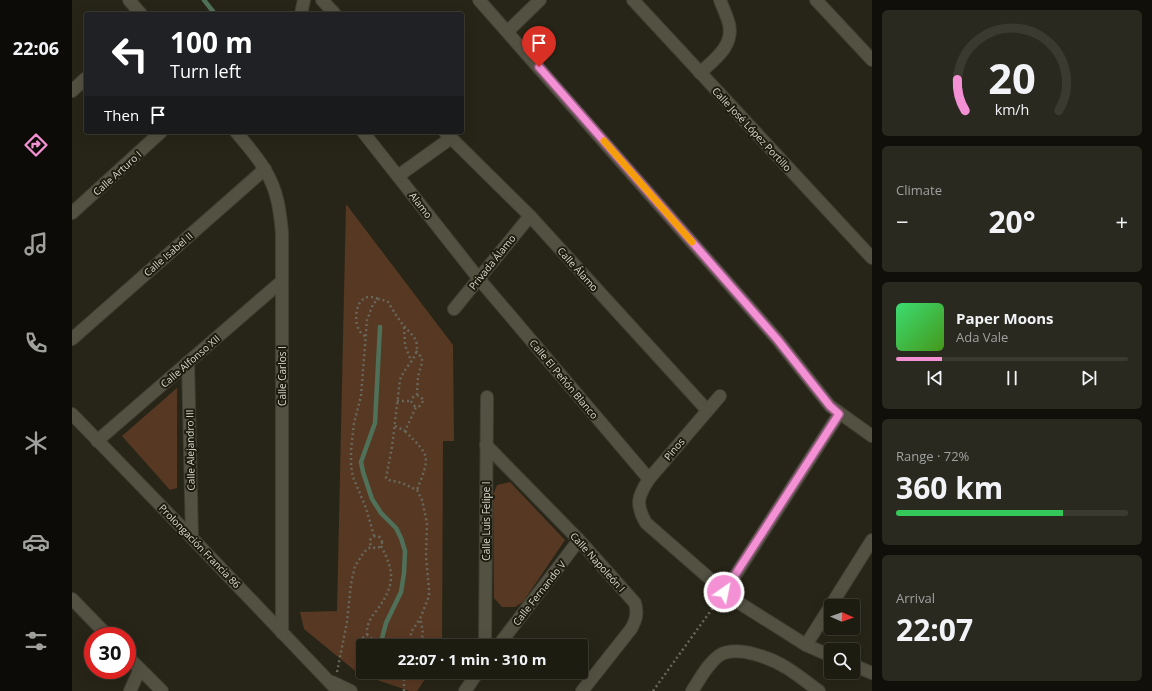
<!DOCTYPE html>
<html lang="en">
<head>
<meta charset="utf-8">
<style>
  body { margin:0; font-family:"Open Sans",sans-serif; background:#2a291f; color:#f1f3f6; height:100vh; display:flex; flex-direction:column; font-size:15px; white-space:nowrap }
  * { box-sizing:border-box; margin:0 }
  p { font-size:13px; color:#a0a19f }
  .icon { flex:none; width:22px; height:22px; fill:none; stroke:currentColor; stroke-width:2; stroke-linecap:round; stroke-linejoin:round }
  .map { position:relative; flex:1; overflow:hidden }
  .panel { display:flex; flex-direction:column; gap:10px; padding:10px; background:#100f09; width:280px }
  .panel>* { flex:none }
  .hud { position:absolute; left:12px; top:12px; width:380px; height:122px; border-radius:4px; box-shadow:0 4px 16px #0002,0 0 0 1px #3b3a31; background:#202124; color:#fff; overflow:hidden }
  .needle { width:26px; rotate:92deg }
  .tools { position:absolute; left:752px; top:599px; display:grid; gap:8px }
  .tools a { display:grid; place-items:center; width:36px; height:36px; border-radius:4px; background:#1d1c11; box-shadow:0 4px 16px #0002,0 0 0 1px #3b3a31; font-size:20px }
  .speed { position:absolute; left:12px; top:627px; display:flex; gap:8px; font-size:20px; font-weight:700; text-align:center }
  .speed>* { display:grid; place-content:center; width:52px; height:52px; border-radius:50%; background:#1d1c11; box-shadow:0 4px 16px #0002,0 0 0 1px #3b3a31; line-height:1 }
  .speed .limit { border:6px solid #d22; background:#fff; color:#111 }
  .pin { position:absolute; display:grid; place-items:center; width:34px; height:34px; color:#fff; margin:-41px -17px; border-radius:50% 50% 50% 0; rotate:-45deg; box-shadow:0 0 4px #0007 }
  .pin .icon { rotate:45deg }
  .me { position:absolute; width:44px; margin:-22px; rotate:33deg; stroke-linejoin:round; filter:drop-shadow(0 0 3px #0008) }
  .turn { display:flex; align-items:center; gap:14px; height:84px; padding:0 20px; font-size:18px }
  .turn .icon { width:52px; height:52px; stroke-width:2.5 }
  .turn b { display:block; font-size:28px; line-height:34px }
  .then { display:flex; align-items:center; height:38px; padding:0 20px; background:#0003; gap:8px; font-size:15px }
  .big { font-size:30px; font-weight:700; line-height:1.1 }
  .panel .card { flex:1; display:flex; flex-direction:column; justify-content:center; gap:6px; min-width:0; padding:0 14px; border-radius:6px; background:#2a291f }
  .panel .dial { align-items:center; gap:0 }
  .dial svg { height:104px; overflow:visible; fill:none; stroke:#3b3a31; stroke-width:7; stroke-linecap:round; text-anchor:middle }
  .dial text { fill:#f1f3f6; stroke:none }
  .song { display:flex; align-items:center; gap:12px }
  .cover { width:48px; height:48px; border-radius:6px; background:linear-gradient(135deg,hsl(140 70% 55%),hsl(100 70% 35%)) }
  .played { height:4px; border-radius:2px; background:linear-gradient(90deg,#f491d4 20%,#3b3a31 20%) }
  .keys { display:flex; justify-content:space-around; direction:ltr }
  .heat { display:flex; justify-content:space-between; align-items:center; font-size:22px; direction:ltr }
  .charge { height:6px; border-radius:3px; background:linear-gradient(90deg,#34c759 72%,#3b3a31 0) }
  .trip { position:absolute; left:284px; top:639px; width:232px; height:40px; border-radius:4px; background:#1d1c11; box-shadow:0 4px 16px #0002,0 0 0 1px #3b3a31; font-weight:700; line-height:40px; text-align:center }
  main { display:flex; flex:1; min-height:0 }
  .tabs { display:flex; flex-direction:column; width:72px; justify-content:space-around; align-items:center; background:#0c0b07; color:#a0a19f }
  .tabs .icon { width:28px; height:28px }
  .tabs .current { color:#f491d4 }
  .tabs b { font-size:18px; color:#f1f3f6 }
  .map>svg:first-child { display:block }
  .green { fill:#573823 }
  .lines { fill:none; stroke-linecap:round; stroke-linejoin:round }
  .stream { stroke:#507159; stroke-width:4.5 }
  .street-casing { stroke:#413f34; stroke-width:14 }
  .path { stroke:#69675b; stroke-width:2.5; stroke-dasharray:2 3; stroke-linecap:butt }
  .street { stroke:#535242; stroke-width:12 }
  .route-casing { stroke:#9f5e8a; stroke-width:10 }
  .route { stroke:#f491d4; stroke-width:7 }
  .slow { stroke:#f59e0b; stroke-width:7 }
  .labels { text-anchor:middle; stroke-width:4; stroke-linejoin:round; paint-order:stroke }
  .street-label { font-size:10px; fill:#dbdad1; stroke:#1d1c0e }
</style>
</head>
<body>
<main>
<nav class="tabs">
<b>22:06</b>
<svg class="icon current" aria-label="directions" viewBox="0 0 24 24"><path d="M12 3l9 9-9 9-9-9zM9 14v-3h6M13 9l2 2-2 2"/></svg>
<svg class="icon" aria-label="music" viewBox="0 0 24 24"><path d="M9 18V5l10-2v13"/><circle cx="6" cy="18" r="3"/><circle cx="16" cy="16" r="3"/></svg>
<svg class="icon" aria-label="phone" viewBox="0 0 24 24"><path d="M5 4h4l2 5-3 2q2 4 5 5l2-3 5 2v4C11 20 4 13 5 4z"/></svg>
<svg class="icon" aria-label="climate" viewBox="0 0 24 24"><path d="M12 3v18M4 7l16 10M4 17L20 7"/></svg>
<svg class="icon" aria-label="car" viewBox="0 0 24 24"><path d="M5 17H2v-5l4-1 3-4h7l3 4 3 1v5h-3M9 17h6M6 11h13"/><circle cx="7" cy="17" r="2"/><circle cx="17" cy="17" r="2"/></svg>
<svg class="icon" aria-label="filters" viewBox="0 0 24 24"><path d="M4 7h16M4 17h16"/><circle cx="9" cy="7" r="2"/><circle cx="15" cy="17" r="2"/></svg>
</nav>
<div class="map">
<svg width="800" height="691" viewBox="0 0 800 691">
  <rect width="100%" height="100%" fill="#272517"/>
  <g class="green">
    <polygon points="274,204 381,345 382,441 371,441 370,646 291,646 291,672 358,672 345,691 338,691 287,674 232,629 228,612 265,611"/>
    <polygon points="105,388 105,488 98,490 50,436"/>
    <polygon points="438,482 493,540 451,602 443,607 430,607 422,598 421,495 425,485"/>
  </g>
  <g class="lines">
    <g class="stream">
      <polyline points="132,0 143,14"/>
      <polyline points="308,327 303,423 289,462 291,472 300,499 309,513 324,528 329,538 333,551 332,573 329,592 314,623 308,646"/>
    </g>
    <g class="street-casing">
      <g id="street">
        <polyline points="57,0 69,14"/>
        <polyline points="250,0 263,14"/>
        <polyline points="407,0 705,339 758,406 800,436"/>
        <polyline points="561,0 800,258"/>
        <polyline points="744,0 800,60"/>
        <polyline points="229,14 232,0"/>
        <polyline points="436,31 468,0"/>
        <path d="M 628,73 C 643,59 662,46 657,24 C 655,16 651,8 648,0"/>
        <polyline points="0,91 14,78"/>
        <path d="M 164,132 C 174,144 185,156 193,170 C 205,189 208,210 210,233 L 210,633"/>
        <polyline points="291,132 407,279 577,479"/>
        <polyline points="373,132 458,216 635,410"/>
        <polyline points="326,176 379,138"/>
        <polyline points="0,213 89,132"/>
        <polyline points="382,309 458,216"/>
        <polyline points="0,339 193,169"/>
        <polyline points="116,362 120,538"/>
        <path d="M 648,396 L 577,479 C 566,496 563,504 574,523 L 661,599 L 734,645 L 759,656"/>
        <polyline points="0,414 120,538 266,691"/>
        <polyline points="25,441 210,281"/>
        <path d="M 414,445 L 507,540 L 563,603 C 566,614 564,620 559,629 L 510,691"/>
        <polyline points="652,593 767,414"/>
        <polyline points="0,599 36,636"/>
        <polyline points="734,645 800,540"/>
        <polyline points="413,646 415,397"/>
        <polyline points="426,646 507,540"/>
        <polyline points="55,656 90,691"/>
        <polyline points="781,665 800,673"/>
        <polyline points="260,682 279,691"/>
        <polyline points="58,691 68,669"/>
        <polyline points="393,691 406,672"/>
        <path d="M 620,691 C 628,679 636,663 648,655 C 665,645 699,658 715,668 C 726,675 736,683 747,691"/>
      </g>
    </g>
    <g class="path">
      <polyline points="332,327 333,345 339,361"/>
      <path d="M 293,336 C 278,329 282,287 306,299"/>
      <polyline points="344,351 350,358 350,363 346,376 345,395"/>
      <circle cx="345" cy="401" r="5.5"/>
      <polyline points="325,401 340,401"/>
      <polyline points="323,426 333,431 344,407"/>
      <path d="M 333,431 C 359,457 358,456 345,490"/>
      <circle cx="304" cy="542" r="6"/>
      <path d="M 302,536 L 294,508 L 281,477 L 279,466 L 279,450 L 282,423 L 289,396 L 295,320 L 301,304 L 306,299 L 311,300 L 316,302 C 321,310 326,319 332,326 C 339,334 348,340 344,353 C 340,363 331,370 328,380 L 320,447 L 314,478 L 317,480 L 330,483 L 345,490 L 350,500 L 355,523 L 354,557 L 357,589 L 357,596 L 348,619 L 339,632 L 338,646"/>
      <path d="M 295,635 C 294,625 299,617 305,610 C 323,585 323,572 309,546"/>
      <path d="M 291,646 L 288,643 L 289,639 L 295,635 C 300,637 302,641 298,646"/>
      <path d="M 345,646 C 353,638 351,630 348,619"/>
      <polyline points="265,672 275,622 279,584 283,566 292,552 300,546"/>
      <polyline points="332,691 332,672"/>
      <polyline points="581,691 645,602"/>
    </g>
    <use href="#street" class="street"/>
  </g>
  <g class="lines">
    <g class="route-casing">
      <polyline id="route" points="467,67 705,339 758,406 767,414 652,592"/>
    </g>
    <use href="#route" class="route"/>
    <polyline class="slow" points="532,141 620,242"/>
  </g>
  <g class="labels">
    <g class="street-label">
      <text transform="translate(680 129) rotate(47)" y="4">Calle José López Portillo</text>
      <text transform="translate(45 173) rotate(-42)" y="4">Calle Arturo I</text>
      <text transform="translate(349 205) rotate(52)" y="4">Alamo</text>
      <text transform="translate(96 254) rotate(-41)" y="4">Calle Isabel II</text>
      <text transform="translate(420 262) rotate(-51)" y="4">Privada Álamo</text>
      <text transform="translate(506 269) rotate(48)" y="4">Calle Álamo</text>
      <text transform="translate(118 361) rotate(-41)" y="4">Calle Alfonso XII</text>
      <text transform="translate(210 376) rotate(-90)" y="4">Calle Carlos I</text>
      <text transform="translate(492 379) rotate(50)" y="4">Calle El Peñón Blanco</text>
      <text transform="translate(602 449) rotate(-50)" y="4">Pinos</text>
      <text transform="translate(118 450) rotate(-91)" y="4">Calle Alejandro III</text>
      <text transform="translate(414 521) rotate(-90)" y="4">Calle Luis Felipe I</text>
      <text transform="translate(128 546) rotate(46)" y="4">Prolongación Francia 86</text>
      <text transform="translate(526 562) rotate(48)" y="4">Calle Napoleón I</text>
      <text transform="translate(467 593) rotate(-52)" y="4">Calle Fernando V</text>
    </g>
  </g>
</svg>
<div class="tools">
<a><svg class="needle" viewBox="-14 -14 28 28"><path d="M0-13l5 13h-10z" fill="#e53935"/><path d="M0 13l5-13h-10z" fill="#a0a19f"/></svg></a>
<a><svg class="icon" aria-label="search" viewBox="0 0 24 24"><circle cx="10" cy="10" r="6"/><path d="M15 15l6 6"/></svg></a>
</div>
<div class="speed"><div class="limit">30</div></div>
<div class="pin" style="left:467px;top:67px;background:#d93025"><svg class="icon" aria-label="arrive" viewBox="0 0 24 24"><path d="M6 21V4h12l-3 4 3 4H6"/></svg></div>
<svg class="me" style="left:652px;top:592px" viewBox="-20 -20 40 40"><circle r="17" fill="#f491d4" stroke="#fff" stroke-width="3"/><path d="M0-11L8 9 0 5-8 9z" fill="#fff"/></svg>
<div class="trip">22:07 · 1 min · 310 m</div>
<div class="hud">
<div class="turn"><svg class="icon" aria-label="left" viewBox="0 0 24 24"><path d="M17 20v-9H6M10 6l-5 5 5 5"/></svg><div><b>100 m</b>Turn left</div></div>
<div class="then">Then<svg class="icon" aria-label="arrive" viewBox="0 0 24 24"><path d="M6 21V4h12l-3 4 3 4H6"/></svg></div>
</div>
</div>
<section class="panel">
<div class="card dial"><svg viewBox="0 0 100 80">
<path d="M14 69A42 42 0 1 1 86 69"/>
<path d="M14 69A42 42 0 0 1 8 45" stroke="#f491d4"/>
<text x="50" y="56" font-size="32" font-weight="700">20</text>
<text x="50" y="72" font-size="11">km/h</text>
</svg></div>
<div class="card"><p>Climate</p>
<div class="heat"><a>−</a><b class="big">20°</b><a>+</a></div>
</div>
<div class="card">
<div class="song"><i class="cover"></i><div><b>Paper Moons</b><p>Ada Vale</p></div></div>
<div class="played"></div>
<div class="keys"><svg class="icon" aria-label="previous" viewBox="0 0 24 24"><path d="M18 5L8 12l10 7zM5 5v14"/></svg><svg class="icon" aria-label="pause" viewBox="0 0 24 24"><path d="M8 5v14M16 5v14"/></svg><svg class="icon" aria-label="next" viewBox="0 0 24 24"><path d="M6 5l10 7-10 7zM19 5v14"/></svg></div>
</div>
<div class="card"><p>Range · 72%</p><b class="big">360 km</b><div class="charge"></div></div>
<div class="card"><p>Arrival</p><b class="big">22:07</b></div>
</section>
</main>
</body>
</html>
